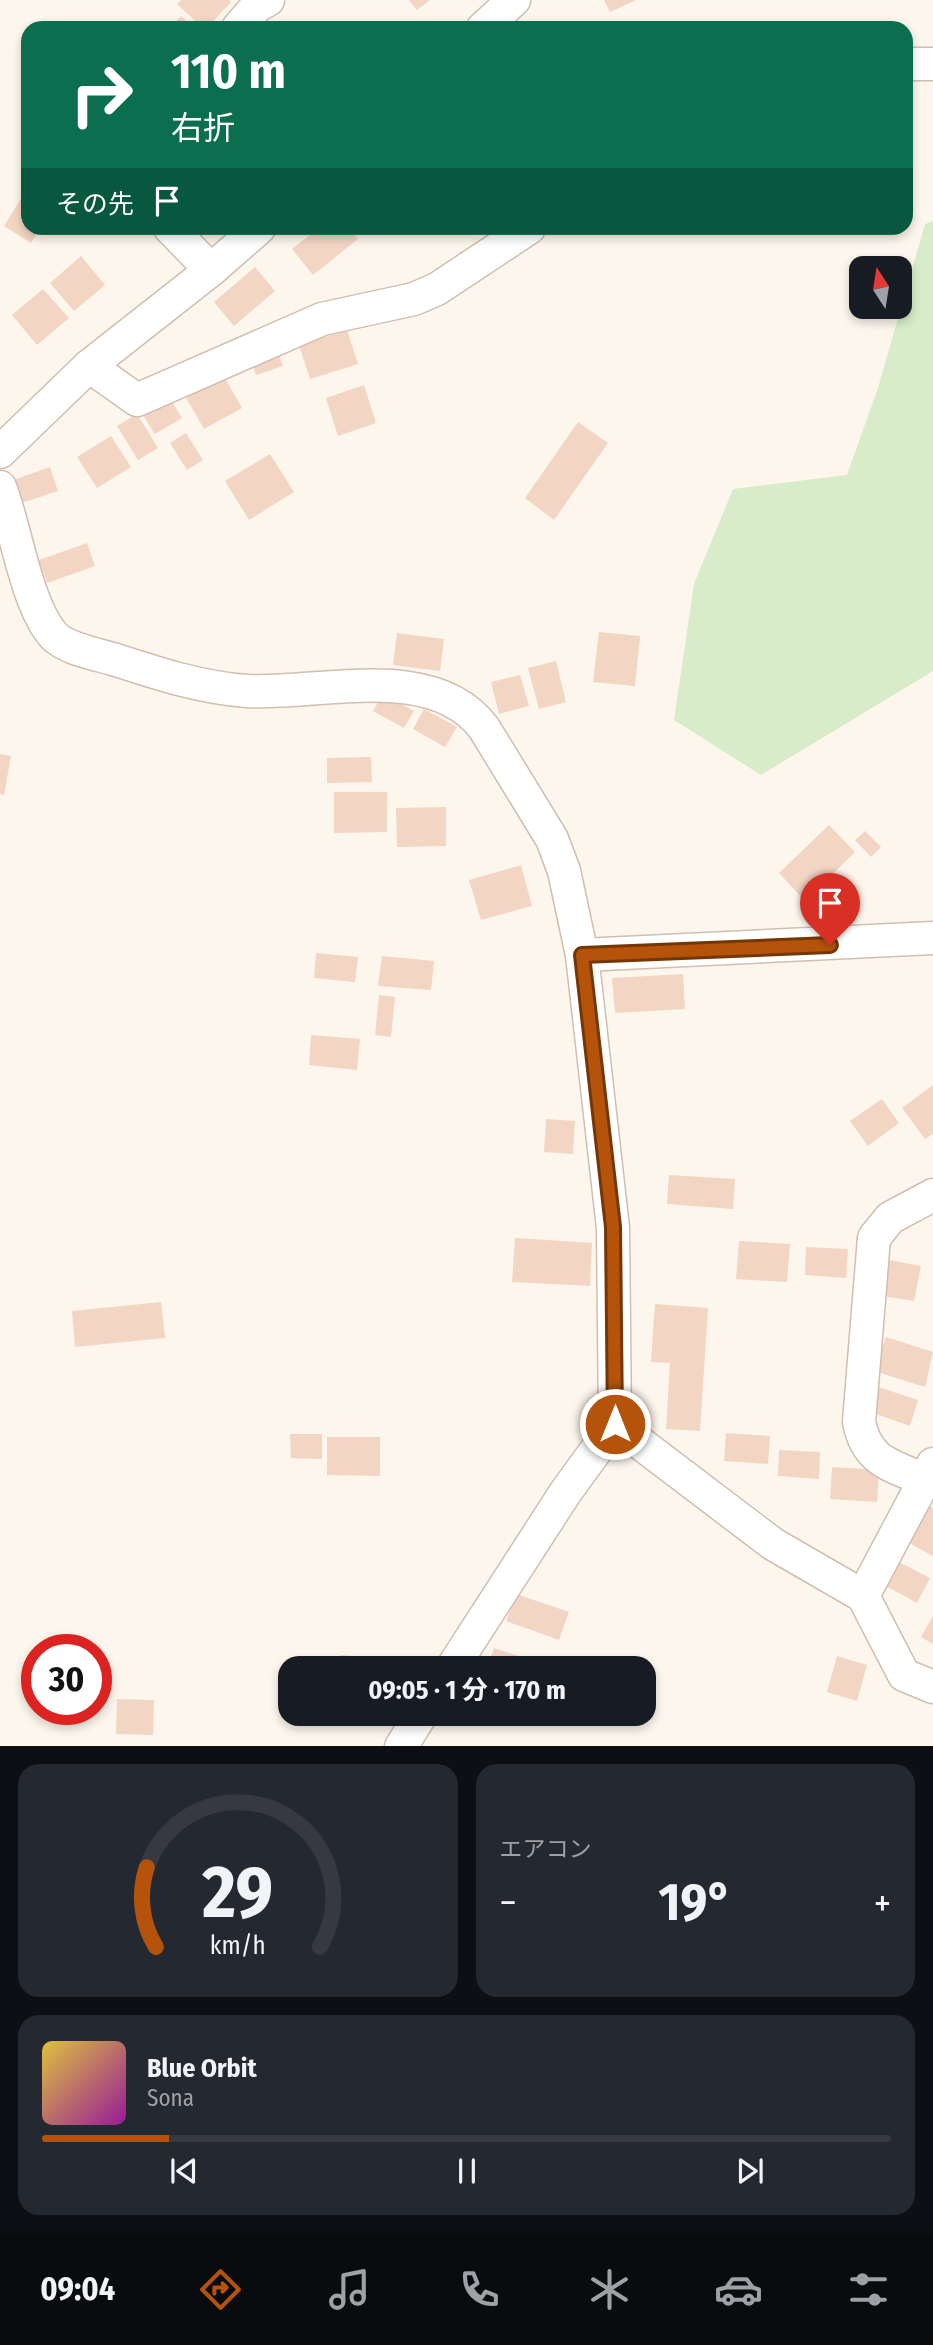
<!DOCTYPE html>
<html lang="ja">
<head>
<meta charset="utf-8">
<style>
  body { margin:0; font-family:"Fira Sans Condensed","Noto Sans JP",sans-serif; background:#242831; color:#f1f3f6; height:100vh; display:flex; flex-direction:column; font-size:26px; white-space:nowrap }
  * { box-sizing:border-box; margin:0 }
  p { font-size:23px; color:#9ea1a6 }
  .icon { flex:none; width:38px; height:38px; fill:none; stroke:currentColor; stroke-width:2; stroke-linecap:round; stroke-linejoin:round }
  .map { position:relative; height:1746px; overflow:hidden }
  .sheet { display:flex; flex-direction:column; gap:18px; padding:18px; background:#0d0f14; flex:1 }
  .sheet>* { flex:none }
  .banner { position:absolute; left:21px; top:21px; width:892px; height:214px; border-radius:21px; box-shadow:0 4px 10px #0003; background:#0b6e4f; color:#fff; overflow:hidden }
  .needle { width:46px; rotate:348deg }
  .controls { position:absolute; left:849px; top:256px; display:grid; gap:14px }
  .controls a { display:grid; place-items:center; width:63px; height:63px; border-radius:14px; background:#171b24; box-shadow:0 4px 10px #0003; font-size:35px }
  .speed { position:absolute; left:21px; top:1634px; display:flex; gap:14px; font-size:35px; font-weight:700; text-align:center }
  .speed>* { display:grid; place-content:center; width:91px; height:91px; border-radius:50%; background:#171b24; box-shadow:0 4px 10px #0003; line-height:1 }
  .speed .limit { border:10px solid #d22; background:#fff; color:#111 }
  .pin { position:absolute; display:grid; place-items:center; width:60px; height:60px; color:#fff; margin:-72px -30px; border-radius:50% 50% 50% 0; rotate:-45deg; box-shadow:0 0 7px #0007 }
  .pin .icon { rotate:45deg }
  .me { position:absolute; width:77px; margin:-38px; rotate:0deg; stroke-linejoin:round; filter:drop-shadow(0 0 5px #0008) }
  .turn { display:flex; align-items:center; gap:24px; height:147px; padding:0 35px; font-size:32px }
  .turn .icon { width:91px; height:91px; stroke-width:2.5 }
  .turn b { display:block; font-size:49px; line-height:60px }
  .then { display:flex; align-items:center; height:66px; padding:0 35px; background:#0003; gap:14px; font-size:26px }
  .big { font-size:52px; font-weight:700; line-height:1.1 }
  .sheet .widget { flex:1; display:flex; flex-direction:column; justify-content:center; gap:10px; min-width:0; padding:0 24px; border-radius:21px; background:#242831 }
  .sheet .dial { align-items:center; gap:0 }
  .dial svg { height:182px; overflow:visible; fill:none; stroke:#363941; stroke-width:7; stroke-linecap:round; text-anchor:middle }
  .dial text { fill:#f1f3f6; stroke:none }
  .song { display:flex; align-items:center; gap:21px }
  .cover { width:84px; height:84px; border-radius:10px; background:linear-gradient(135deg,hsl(50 70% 55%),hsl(300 70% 35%)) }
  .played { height:7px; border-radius:4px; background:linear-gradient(90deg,#b45309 15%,#363941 15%) }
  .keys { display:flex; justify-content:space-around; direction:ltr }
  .heat { display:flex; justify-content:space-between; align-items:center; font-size:38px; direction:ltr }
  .sheet .tiles { flex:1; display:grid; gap:18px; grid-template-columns:1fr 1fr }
  .widget:last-child { grid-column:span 2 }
  .trip { position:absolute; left:278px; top:1656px; width:378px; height:70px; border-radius:21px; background:#171b24; box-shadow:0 4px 10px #0003; font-weight:700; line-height:70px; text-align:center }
  .tabs { display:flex; height:112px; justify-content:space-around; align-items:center; background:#090b0e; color:#9ea1a6 }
  .tabs .icon { width:49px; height:49px }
  .tabs .selected { color:#b45309 }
  .tabs b { font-size:32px; color:#f1f3f6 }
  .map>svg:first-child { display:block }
  .green { fill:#d8ecc9 }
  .building { fill:#f3d5c3 }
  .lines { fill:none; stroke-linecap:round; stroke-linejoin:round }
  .minor-casing { stroke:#d1beb0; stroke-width:35 }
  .minor { stroke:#fff; stroke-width:32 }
  .route-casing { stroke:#753606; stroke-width:18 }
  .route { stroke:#b45309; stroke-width:12 }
</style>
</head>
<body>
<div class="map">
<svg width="933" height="1747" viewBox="0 0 933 1747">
  <rect width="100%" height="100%" fill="#fdf6ec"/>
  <polygon class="green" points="933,221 933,671 761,775 674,720 694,584 733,489 847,475 878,388 925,224"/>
  <g class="building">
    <polygon points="181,0 229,0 231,2 207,28 203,28 177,4"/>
    <polygon points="409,0 430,0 417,10"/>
    <polygon points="604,0 636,0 610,12"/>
    <polygon points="181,16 194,28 170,28"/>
    <polygon points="25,192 28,193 28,228 41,228 31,243 4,226"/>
    <polygon points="319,228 349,228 358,239 313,275 292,249"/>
    <polygon points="81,256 105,285 74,311 50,283"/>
    <polygon points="255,267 275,291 234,326 214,302"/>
    <polygon points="43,289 69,318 37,345 12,315"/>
    <polygon points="347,330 358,364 310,379 299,345"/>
    <polygon points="278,352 283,366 256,375 251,360"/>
    <polygon points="222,373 242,408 204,429 184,394"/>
    <polygon points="364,385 376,423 338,436 326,398"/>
    <polygon points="170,399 182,418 155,434 143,415"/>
    <polygon points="137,414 158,448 138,460 117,426"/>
    <polygon points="578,422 608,443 554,520 525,498"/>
    <polygon points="186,433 203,460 187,470 170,443"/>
    <polygon points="111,436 131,467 97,488 77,457"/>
    <polygon points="270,454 294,492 249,520 225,481"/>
    <polygon points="50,467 58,491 13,506 5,483"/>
    <polygon points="87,543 95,566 47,583 39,560"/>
    <polygon points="599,632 640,636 635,686 593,682"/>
    <polygon points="397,633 444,639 440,671 393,665"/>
    <polygon points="556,661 566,702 539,709 528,668"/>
    <polygon points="520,675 529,706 499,714 491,682"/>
    <polygon points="383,694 414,711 404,728 373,711"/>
    <polygon points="424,709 457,727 445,747 413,729"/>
    <polygon points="0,754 11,756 4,795 0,794"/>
    <polygon points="371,757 372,782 327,783 327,758"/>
    <polygon points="334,792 387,792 387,832 334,833"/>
    <polygon points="446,807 446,846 397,847 396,808"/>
    <polygon points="829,825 855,852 805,901 779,873"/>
    <polygon points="865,831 881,847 871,857 855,840"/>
    <polygon points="521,865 532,906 481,920 469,880"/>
    <polygon points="316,953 358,957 355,982 314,978"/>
    <polygon points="382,956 434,961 431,990 378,986"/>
    <polygon points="683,974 685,1009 615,1013 612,978"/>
    <polygon points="379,995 395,997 391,1037 375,1035"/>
    <polygon points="311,1035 360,1039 357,1070 309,1065"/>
    <polygon points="933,1085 933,1134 925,1139 902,1108"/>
    <polygon points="882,1099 899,1123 868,1146 850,1121"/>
    <polygon points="546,1119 575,1121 573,1154 544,1152"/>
    <polygon points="669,1175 735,1179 733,1209 667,1204"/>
    <polygon points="515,1238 592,1243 590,1286 512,1282"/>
    <polygon points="739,1241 790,1244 787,1282 736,1279"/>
    <polygon points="806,1247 848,1249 846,1278 805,1275"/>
    <polygon points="889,1260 921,1266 914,1301 882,1296"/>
    <polygon points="161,1302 165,1338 75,1347 72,1311"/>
    <polygon points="655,1304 708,1308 700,1431 666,1429 670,1363 651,1362"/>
    <polygon points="886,1337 933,1352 925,1387 874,1371"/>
    <polygon points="878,1387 918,1400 910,1426 870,1412"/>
    <polygon points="726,1433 770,1436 768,1464 724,1461"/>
    <polygon points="290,1434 322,1434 322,1459 291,1458"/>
    <polygon points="327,1437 380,1437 380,1476 327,1475"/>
    <polygon points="779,1450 820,1452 819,1479 778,1476"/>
    <polygon points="832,1467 879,1470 877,1502 830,1499"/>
    <polygon points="927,1504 933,1508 933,1556 907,1542"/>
    <polygon points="897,1561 930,1578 917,1603 884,1585"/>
    <polygon points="516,1594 569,1612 559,1640 506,1621"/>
    <polygon points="933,1616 933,1644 921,1637"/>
    <polygon points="494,1648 537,1662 535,1668 487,1668"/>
    <polygon points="341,1655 402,1661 401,1668 339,1668"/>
    <polygon points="837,1656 867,1665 857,1701 827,1692"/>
    <polygon points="117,1699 154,1700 153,1735 116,1734"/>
  </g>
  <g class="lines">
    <g class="minor-casing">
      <g id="minor">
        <polyline points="238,28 257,6 268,0"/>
        <polyline points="483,28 514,0"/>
        <polyline points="906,64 933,64"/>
        <polyline points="170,228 211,270"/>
        <polyline points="89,366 137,400 322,319 414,299 437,289 529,228"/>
        <polyline points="0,452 89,366 211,270 259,228"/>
        <path d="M 0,487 C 16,528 26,605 54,636 C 67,649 96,654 113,659 C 156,673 201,688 247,691 C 319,695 433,660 484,728 L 552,839 L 564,871 L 582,955 L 613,1228 L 615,1424 L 565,1493 L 452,1668"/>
        <polyline points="582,955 933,938"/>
        <polyline points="615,1424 773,1544 863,1596 904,1675 933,1687"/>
        <path d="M 925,1480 C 891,1465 867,1462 859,1422 L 874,1238 L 890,1218 L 933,1195"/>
        <polyline points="863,1596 933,1464"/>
        <polyline points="401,1747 422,1713"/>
      </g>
    </g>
    <use href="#minor" class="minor"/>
  </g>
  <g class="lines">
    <g class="route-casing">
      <polyline id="route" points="615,1424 613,1227 582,955 830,945"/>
    </g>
    <use href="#route" class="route"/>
  </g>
</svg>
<div class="controls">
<a><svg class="needle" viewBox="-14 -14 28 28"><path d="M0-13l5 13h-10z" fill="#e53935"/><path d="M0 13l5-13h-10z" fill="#9ea1a6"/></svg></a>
</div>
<div class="speed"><div class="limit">30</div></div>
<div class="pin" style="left:830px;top:945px;background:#d93025"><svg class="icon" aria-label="arrive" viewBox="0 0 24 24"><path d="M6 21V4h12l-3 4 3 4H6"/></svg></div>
<svg class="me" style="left:615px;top:1424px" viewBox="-20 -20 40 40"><circle r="17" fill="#b45309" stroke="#fff" stroke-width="3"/><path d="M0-11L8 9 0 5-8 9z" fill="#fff"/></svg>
<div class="trip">09:05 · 1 分 · 170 m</div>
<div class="banner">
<div class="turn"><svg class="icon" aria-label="right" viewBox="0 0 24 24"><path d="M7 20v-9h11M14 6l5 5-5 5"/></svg><div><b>110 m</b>右折</div></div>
<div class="then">その先<svg class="icon" aria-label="arrive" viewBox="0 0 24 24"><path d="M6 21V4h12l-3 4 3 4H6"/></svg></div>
</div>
</div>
<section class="sheet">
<div class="tiles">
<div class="widget dial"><svg viewBox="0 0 100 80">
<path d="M14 69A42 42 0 1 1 86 69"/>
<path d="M14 69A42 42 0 0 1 10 34" stroke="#b45309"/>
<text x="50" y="56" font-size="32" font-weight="700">29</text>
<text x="50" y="72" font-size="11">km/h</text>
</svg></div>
<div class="widget"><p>エアコン</p>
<div class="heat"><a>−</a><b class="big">19°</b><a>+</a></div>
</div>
<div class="widget">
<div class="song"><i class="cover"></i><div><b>Blue Orbit</b><p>Sona</p></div></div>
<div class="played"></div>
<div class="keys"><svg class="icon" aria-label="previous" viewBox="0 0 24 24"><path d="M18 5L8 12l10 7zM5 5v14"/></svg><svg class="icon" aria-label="pause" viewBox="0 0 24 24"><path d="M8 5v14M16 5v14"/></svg><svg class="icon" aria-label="next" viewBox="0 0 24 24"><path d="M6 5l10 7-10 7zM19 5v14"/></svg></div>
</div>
</div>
</section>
<nav class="tabs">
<b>09:04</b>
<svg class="icon selected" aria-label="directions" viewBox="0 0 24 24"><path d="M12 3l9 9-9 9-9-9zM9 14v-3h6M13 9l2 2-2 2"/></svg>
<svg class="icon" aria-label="music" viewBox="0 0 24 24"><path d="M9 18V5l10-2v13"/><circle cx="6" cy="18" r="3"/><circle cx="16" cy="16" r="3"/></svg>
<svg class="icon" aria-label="phone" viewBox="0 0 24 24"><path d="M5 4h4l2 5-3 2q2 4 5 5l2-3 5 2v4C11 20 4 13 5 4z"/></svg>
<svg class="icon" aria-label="climate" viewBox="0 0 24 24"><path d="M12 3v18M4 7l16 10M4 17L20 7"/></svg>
<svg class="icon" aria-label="car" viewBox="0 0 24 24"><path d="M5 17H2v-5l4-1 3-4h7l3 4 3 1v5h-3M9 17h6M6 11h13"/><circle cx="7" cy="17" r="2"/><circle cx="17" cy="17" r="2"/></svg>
<svg class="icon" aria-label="filters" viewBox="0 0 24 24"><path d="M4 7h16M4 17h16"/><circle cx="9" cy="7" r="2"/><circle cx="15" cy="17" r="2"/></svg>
</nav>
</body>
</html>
